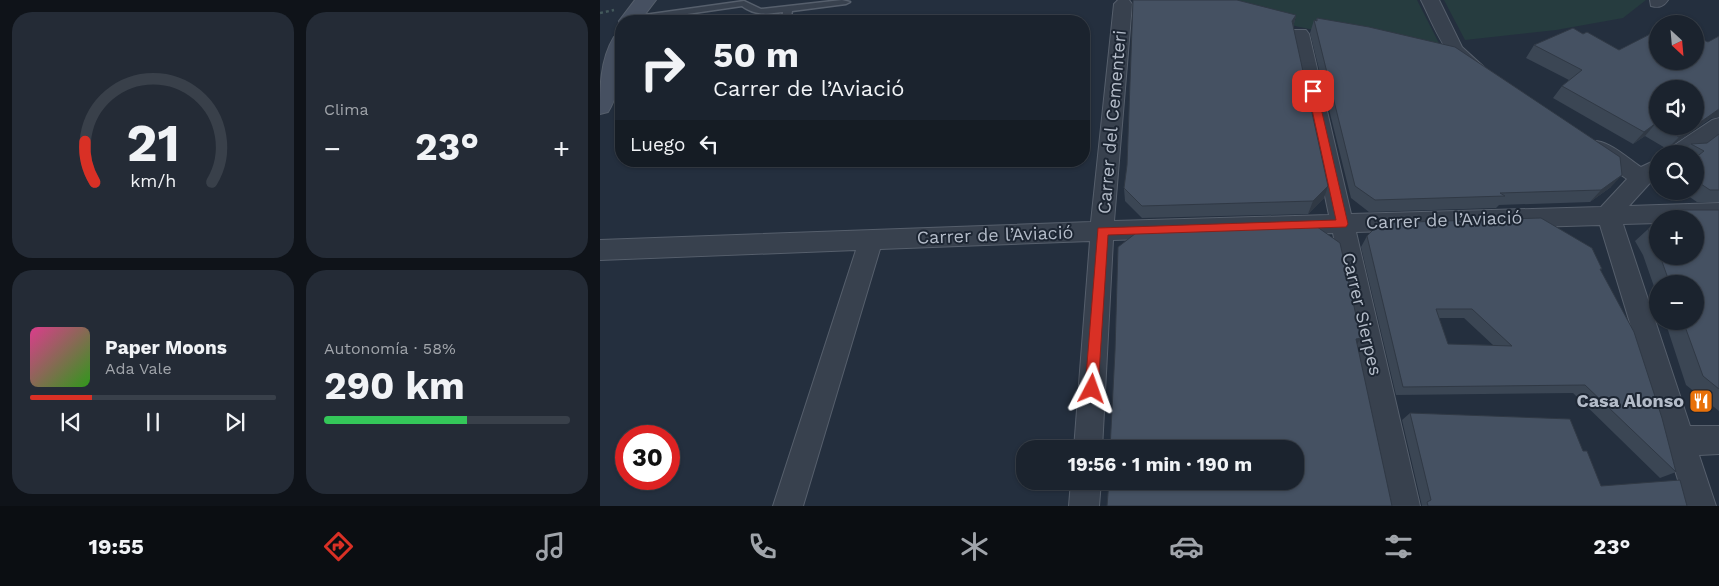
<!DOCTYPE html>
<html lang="es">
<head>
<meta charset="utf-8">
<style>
  body { margin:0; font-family:"Work Sans",sans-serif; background:#242b36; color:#f1f3f6; height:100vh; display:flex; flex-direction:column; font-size:19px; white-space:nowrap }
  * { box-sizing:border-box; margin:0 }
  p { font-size:16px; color:#a0a4aa }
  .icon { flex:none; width:28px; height:28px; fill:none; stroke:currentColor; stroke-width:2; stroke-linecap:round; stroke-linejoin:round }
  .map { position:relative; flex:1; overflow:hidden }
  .side { display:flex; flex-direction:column; gap:12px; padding:12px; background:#0f1319; width:600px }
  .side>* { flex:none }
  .guide { position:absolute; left:15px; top:15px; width:475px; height:152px; border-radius:20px; box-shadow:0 1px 4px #0004,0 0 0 1px #39404a; background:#1b232e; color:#f1f3f6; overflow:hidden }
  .needle { width:32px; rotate:154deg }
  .buttons { position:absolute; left:1049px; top:15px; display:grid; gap:10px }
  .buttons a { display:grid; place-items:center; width:55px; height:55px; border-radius:50%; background:#1b232e; box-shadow:0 1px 4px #0004,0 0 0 1px #39404a; font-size:25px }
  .speed { position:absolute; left:15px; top:425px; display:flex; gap:10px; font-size:25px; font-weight:700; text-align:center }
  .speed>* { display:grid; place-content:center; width:65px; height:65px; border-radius:50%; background:#1b232e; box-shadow:0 1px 4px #0004,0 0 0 1px #39404a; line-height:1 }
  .speed .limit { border:8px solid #d22; background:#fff; color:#111 }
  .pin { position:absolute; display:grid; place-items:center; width:42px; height:42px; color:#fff; margin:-21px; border-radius:10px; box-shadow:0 2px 8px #0006 }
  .me { position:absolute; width:55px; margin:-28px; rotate:4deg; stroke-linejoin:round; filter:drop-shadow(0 0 4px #0008) }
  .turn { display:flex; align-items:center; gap:18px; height:105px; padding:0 15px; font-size:22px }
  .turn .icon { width:65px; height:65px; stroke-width:2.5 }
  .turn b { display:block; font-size:35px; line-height:42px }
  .then { display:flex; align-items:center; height:48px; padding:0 15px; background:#0003; gap:10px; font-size:19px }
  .big { font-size:38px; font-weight:700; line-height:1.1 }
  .side .tile { flex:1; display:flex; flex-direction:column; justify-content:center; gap:8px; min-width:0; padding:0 18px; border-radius:20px; background:#242b36 }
  .side .dial { align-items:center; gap:0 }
  .dial svg { height:130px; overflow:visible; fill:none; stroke:#39404a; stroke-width:7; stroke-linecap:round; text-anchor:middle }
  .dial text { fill:#f1f3f6; stroke:none }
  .song { display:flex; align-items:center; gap:15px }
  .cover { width:60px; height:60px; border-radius:8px; background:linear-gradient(135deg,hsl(330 70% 55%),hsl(110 70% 35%)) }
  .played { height:5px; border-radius:2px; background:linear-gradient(90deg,#d93025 25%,#39404a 25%) }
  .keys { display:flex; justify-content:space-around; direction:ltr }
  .heat { display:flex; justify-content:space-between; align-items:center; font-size:28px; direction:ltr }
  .charge { height:8px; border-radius:4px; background:linear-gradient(90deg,#34c759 58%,#39404a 0) }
  .side .tiles { flex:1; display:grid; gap:12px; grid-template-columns:repeat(2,1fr) }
  .trip { position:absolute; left:416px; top:440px; width:288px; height:50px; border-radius:20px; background:#1b232e; box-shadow:0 1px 4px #0004,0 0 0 1px #39404a; font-weight:700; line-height:50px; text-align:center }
  .menu { display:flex; height:80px; justify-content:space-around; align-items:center; background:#0b0e12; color:#a0a4aa }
  .menu .icon { width:35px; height:35px }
  .menu .selected { color:#d93025 }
  .menu b { font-size:22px; color:#f1f3f6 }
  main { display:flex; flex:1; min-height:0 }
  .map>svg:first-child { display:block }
  .green { fill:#263c3f }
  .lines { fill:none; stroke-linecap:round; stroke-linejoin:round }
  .lane-casing { stroke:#565f6c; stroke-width:3 }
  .street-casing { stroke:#565f6c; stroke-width:2 }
  .secondary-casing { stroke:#565f6c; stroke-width:2 }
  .path { stroke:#44595c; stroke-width:2.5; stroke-dasharray:3 3; stroke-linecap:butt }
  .lane { fill:#38414e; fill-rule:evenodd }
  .street { fill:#38414e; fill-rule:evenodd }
  .secondary { fill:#465061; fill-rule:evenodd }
  .wall { fill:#3b4654; fill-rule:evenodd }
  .shaded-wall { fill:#303945 }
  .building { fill:#455162; stroke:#303945; fill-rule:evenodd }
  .route { fill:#d93025; stroke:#8d1f18 }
  .labels { text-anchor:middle; stroke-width:4; stroke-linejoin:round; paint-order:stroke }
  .street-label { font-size:18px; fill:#b4bcc9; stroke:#1d2633 }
  .poi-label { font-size:18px; font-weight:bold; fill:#b4bcc9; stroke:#1d2633; text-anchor:end }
</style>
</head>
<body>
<main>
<section class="side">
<div class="tiles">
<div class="tile dial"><svg viewBox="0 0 100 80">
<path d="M14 69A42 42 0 1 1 86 69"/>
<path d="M14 69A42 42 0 0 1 8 44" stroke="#d93025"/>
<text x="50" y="56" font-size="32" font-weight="700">21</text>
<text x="50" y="72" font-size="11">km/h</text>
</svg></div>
<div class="tile"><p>Clima</p>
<div class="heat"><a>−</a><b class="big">23°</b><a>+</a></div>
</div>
<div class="tile">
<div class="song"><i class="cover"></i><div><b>Paper Moons</b><p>Ada Vale</p></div></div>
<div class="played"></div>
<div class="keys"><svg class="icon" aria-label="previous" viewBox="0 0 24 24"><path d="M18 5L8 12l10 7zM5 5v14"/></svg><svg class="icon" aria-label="pause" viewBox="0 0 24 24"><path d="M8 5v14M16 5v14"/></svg><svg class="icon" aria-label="next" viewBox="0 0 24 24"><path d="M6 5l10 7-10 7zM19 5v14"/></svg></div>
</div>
<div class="tile"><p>Autonomía · 58%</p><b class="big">290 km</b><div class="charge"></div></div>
</div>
</section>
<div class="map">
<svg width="1119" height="506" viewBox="0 0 1119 506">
  <rect width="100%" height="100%" fill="#242f3e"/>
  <g class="green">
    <polygon points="583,0 817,0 847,59 603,6"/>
    <polygon points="844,0 1046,0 1023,18 956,30 865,40"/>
  </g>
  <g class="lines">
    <g class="lane-casing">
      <path id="lane" d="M 242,0 L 250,2 L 246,4 L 192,11 L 190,21 L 182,21 L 183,12 C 167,14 156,16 142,6 L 39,21 L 26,20 L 30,17 L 144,1 L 161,9 Z"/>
    </g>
    <g class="street-casing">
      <g id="street">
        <path d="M 518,0 L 529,0 L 532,4 L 514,221 L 729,215 L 691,34 L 694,30 L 706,30 L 709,34 L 751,214 L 1001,207 L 1027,179 L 988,152 L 985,147 L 988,142 C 1005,136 1027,158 1041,167 L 1058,159 L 1058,178 L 1049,184 L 1029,206 L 1119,203 L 1119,221 L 1058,219 L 1058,223 L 1023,224 L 1090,426 L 1119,426 L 1119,454 L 1099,455 L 1116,506 L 1086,506 L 1000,225 L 756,232 L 820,506 L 790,506 L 733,233 L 513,240 L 502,449 L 474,449 L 490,241 L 280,249 L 203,506 L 173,506 L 256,250 L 0,260 L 0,240 L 491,222 L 514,4 Z"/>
        <path d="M 821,0 L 839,0 L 862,47 L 885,68 L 883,72 C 853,80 832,21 821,0 Z"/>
        <path d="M 1050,0 L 1068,0 C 1063,7 1059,8 1051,6 Z"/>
        <polygon points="1119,118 1119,135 1093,154 1067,154 1070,148 1112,120"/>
        <polygon points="471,481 501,481 499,506 469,506"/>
      </g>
    </g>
    <g class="secondary-casing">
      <g id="secondary">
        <polygon points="35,0 56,0 40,21 21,21 21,25 19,21"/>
        <path d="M 21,35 C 23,61 22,89 8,112 L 0,114 C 0,88 0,60 14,37 Z"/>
      </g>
    </g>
    <polyline class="path" points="0,13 14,10"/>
    <use href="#lane" class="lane"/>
    <use href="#street" class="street"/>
    <use href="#secondary" class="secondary"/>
  </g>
  <g class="wall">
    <polygon points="696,15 693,28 724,198 708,214 542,218 525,201 524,188"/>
    <polygon points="717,18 1011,187 990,202 899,205 896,208 769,212 751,198 710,33 714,20 716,20"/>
    <path d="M 973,28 L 983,34 L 987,32 L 1019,50 L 1058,30 L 1058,61 L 1095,61 L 1095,36 L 1108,42 L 1119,36 L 1119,117 L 1111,118 L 1067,149 L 1045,136 L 1033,144 L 953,98 L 962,86 L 969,80 L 926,58 L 934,45 ZM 1058,89 L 1095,89 L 1095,126 L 1058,126 Z"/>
    <polygon points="1119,134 1119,202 1097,202 1081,191 1095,191 1095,154 1081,154 1091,144 1107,143"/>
    <polygon points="1073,210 1119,210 1119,411 1086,385 1065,321 1095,321 1095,284 1058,284 1058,298 1043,255 1035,241 1058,220 1058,256 1095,256 1069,213"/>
    <path d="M 767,236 L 1002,269 L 1000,270 L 1076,472 L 1060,478 L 973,393 L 796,395 L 761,247 ZM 839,318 L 864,318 L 893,345 L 848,344 Z"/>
    <polygon points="810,413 983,451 1001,486 1087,506 821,506 822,506 802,420"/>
  </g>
  <g class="shaded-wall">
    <polygon points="696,15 693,28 692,21"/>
    <polygon points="1119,109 1119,117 1111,118 1067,149 1079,137"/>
    <polygon points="1056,123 1045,136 1033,144 1044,132"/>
    <polygon points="1022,175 1011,187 990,202 1001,190"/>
    <polygon points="728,186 724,198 708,214 713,201"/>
    <polygon points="761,338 755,347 756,339"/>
  </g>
  <g class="building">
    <polygon points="533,0 637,0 696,15 692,21 728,186 713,201 542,206 524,188 527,165"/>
    <polygon points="717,18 769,27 855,47 1020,157 1022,175 1001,190 900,193 905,196 775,200 755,186 714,20 717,21"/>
    <polygon points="973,28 983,34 987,32 1019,50 1058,30 1058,61 1095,61 1095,36 1108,42 1119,36 1119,109 1095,126 1095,89 1058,89 1058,124 1056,123 1044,132 962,86 982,70 934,45"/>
    <polygon points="1061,126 1094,126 1079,137"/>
    <polygon points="1119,134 1119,190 1110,190 1095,180 1095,158 1104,151 1091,144 1107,143"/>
    <polygon points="1073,210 1119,210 1119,389 1103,376 1083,321 1095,321 1095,284 1070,284 1060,256 1095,256 1095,219 1059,219 1065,214 1072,213"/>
    <path d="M 941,218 L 992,248 L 1002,269 L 1000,269 L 1034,332 L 1062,418 L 1076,472 L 985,385 L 803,387 L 767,236 L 780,223 ZM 836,309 L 872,309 L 912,346 L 848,344 Z"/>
    <polygon points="1058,221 1058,248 1048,229"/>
    <polygon points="713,224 740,243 761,338 756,339 792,506 507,506 509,481 695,481 695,449 510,449 515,351 518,247 540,230"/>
    <polygon points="810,413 970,419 983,451 987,451 1001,486 1080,480 1087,506 828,506 827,502 831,500"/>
  </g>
  <polygon class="route" points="713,87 717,91 748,224 746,227 508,235 498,389 496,394 492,396 487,394 485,389 498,228 736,220 708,91"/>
  <defs>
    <g id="restaurant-square" transform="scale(1.25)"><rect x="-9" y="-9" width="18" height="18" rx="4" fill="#e8710a" stroke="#1d2633"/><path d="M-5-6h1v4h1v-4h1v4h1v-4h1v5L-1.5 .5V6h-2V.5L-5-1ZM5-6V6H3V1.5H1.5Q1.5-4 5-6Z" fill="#fff"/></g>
  </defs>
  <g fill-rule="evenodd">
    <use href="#restaurant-square" x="1101" y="401"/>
  </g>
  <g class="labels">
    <g class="street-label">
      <text transform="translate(512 122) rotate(-85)" y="6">Carrer del Cementeri</text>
      <text transform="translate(844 220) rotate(-2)" y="6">Carrer de l’Aviació</text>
      <text transform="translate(395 235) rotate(-2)" y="6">Carrer de l’Aviació</text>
      <text transform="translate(762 314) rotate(77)" y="6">Carrer Sierpes</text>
    </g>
    <g class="poi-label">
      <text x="1084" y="407">Casa Alonso</text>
    </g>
  </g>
</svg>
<div class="buttons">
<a><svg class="needle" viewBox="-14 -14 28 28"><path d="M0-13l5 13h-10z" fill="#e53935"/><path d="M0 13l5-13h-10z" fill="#a0a4aa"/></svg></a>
<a><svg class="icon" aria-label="sound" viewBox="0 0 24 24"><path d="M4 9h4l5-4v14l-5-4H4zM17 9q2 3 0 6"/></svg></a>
<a><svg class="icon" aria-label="search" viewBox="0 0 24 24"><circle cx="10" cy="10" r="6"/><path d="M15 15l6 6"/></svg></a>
<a>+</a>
<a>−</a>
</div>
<div class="speed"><div class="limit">30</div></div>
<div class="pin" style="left:713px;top:91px;background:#d93025"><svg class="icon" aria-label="arrive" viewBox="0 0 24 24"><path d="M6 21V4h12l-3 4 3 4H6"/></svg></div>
<svg class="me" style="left:492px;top:389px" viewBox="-20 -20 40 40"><path d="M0-17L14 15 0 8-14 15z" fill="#d93025" stroke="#fff" stroke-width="4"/></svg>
<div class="trip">19:56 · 1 min · 190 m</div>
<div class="guide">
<div class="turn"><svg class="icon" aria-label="right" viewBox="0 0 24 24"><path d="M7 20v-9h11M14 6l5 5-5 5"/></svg><div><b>50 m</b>Carrer de l’Aviació</div></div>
<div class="then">Luego<svg class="icon" aria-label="left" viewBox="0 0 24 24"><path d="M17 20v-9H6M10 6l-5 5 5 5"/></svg></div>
</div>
</div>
</main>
<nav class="menu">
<b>19:55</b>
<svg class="icon selected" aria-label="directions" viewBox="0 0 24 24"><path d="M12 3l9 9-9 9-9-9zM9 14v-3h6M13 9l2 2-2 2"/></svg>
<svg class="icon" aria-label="music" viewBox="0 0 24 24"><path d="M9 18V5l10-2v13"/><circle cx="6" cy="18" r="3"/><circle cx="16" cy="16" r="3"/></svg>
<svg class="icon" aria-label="phone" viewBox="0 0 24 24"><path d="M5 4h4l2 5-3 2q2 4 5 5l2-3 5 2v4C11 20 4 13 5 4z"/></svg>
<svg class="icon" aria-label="climate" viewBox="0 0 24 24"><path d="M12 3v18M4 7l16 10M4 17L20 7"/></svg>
<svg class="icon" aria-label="car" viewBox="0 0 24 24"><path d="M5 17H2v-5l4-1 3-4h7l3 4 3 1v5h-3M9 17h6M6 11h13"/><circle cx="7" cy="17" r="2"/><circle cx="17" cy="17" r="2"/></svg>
<svg class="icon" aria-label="filters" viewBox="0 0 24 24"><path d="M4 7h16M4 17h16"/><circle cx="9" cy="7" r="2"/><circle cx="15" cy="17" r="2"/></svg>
<b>23°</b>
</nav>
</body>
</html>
